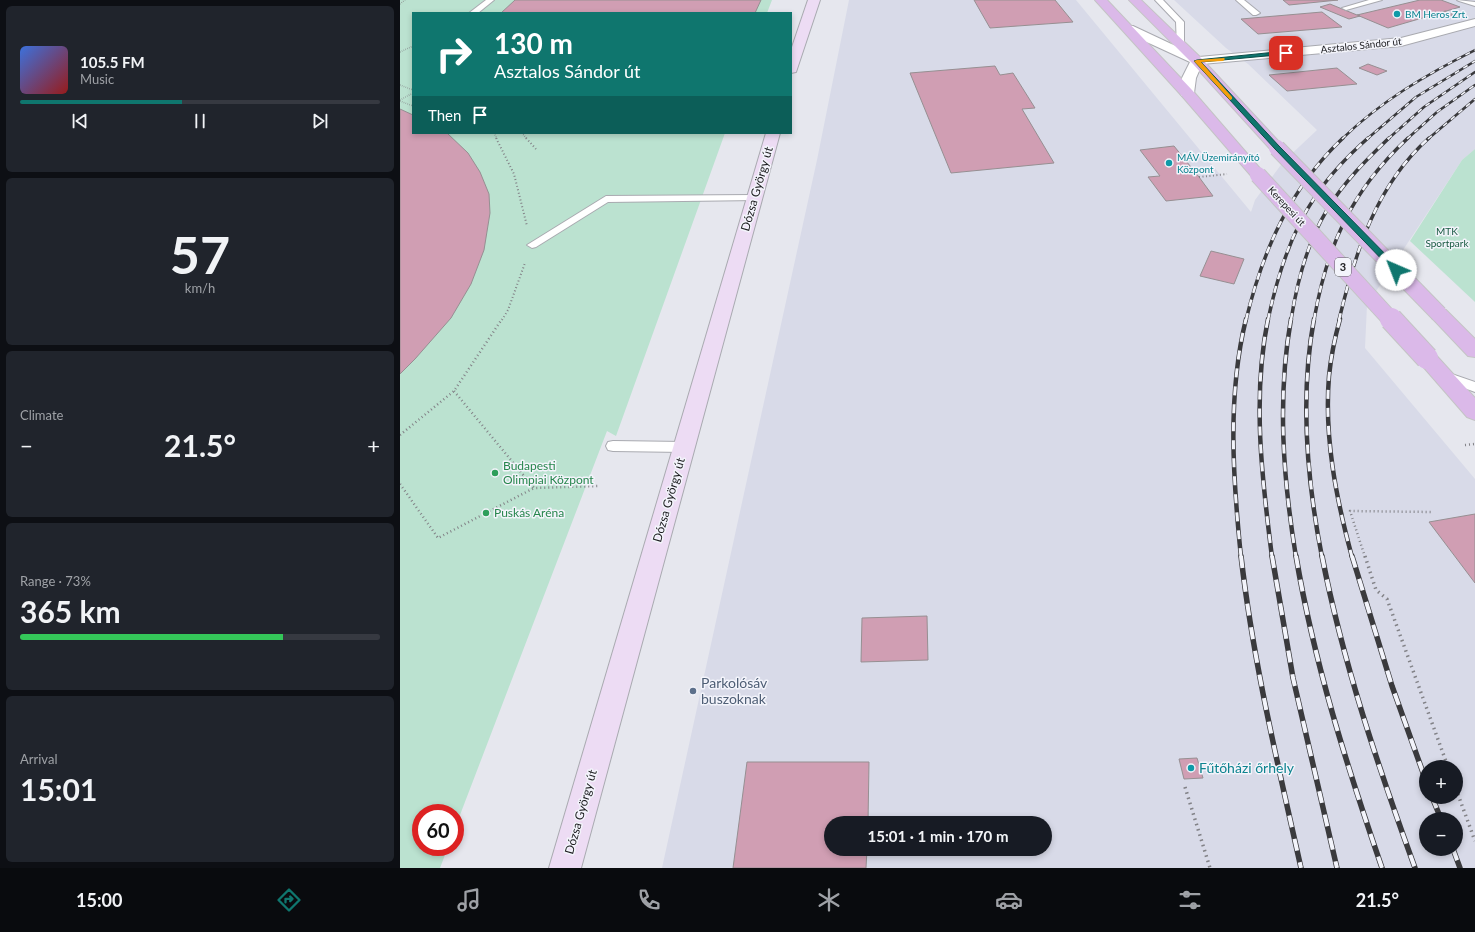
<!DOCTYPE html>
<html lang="en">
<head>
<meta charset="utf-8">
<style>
  body { margin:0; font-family:Lato,sans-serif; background:#20242c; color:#f1f3f6; height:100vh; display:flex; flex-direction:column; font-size:15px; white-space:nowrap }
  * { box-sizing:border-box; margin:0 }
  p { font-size:13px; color:#9ea1a6 }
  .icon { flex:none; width:22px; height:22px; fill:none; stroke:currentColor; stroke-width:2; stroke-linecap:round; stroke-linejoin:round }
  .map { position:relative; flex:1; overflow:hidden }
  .details { display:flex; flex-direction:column; gap:6px; padding:6px; background:#0d0f14; width:400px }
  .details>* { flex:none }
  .hud { position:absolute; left:12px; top:12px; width:380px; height:122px; border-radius:0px; box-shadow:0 2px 6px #0003; background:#0f766e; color:#fff; overflow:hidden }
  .fabs { position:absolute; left:1019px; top:760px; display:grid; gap:8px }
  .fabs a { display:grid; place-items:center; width:44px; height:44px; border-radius:50%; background:#171b24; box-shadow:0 2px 6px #0003; font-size:20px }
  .speed { position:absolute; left:12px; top:804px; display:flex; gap:8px; font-size:20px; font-weight:700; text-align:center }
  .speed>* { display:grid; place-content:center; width:52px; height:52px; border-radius:50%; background:#171b24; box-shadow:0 2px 6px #0003; line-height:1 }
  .speed .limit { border:6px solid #d22; background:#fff; color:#111 }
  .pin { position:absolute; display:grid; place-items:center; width:34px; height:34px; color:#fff; margin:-17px; border-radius:8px; box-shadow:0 2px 6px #0006 }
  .me { position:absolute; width:44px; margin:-22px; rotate:316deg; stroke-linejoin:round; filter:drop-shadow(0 0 3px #0008) }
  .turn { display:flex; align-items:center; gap:14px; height:84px; padding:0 16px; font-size:18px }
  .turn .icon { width:52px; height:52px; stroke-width:2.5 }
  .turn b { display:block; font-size:28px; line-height:34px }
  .then { display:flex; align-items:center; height:38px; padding:0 16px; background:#0003; gap:8px; font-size:15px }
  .big { font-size:30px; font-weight:700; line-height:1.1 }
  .details .widget { flex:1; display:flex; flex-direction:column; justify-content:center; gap:6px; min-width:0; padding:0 14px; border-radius:6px; background:#20242c }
  .details .dial { align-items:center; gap:0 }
  .dial b { font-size:52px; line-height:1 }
  .song { display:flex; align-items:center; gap:12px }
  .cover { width:48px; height:48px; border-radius:6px; background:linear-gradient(135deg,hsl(220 70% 55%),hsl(0 70% 35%)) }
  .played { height:4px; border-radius:2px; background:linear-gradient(90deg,#0f766e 45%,#363941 45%) }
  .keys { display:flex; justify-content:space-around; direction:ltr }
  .heat { display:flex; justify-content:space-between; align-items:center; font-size:22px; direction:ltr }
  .charge { height:6px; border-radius:3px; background:linear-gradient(90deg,#34c759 73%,#363941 0) }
  .trip { position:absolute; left:424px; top:816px; width:228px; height:40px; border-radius:20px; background:#171b24; box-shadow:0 2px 6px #0003; font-weight:700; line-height:40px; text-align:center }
  .tab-bar { display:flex; height:64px; justify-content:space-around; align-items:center; background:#090b0e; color:#9ea1a6 }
  .tab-bar .icon { width:28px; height:28px }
  .tab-bar .selected { color:#0f766e }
  .tab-bar b { font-size:18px; color:#f1f3f6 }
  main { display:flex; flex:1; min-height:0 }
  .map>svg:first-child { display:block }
  .built { fill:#d8dae8; fill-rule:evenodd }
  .green { fill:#bbe2d0 }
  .building { fill:#d09eb3; stroke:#968f92 }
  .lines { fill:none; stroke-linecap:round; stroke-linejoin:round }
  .lane-casing { stroke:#a9aab0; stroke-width:2 }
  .street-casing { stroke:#a9aab0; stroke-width:2 }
  .secondary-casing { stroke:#a9aab0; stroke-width:2 }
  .primary-casing { stroke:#c4c4c5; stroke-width:2 }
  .path-far3 { stroke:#828287; stroke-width:1.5; stroke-dasharray:0.5 1.5; stroke-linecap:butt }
  .path-far2 { stroke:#828287; stroke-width:2; stroke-dasharray:1 2.5; stroke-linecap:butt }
  .path-far1 { stroke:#828287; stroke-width:2.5; stroke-dasharray:1 3; stroke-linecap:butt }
  .path { stroke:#828287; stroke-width:3.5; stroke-dasharray:1.5 4; stroke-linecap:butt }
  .lane { fill:#fff; fill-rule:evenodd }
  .street { fill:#fff; fill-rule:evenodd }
  .secondary { fill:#eddcf4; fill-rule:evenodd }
  .primary { fill:#dbb9e9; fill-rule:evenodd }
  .rail-far3-casing { stroke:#3a3a3d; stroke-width:2.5 }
  .rail-far2-casing { stroke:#3a3a3d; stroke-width:3.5 }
  .rail-far1-casing { stroke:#3a3a3d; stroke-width:4.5 }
  .rail-casing { stroke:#3a3a3d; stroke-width:5.5 }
  .rail-far3 { stroke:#f3f4fb; stroke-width:1.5; stroke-dasharray:5; stroke-linecap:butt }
  .rail-far2 { stroke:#f3f4fb; stroke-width:2.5; stroke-dasharray:7; stroke-linecap:butt }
  .rail-far1 { stroke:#f3f4fb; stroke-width:3; stroke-dasharray:9; stroke-linecap:butt }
  .rail { stroke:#f3f4fb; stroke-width:4; stroke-dasharray:12; stroke-linecap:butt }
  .primary-bridge-far1-casing { stroke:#c4c4c5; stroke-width:18; stroke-linecap:butt }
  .primary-bridge-casing { stroke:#c4c4c5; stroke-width:24; stroke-linecap:butt }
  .primary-bridge-far1 { stroke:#dbb9e9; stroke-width:16 }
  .primary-bridge { stroke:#dbb9e9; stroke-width:22 }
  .route { fill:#0f766e; stroke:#0a4d48 }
  .slow { fill:#f59e0b }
  .culture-dot { fill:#0f9aa8; stroke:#f3f4fb; stroke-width:1.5 }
  .leisure-dot { fill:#2e9e5b; stroke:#f3f4fb; stroke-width:1.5 }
  .service-dot { fill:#5c6f8a; stroke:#f3f4fb; stroke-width:1.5 }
  .labels { text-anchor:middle; stroke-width:3; stroke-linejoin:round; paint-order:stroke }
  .far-culture-label { font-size:10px; fill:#0d838f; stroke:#f3f4fb; text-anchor:start }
  .far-street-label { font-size:10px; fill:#1c1c1f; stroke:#f3f4fb }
  .far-park-label { font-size:10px; fill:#195a42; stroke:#f3f4fb }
  .shield { fill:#f3f4fb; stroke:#5c5d61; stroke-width:1 }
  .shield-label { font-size:11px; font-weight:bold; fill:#1c1c1f }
  .street-label { font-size:12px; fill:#1c1c1f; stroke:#f3f4fb }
  .leisure-label { font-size:12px; fill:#27864d; stroke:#f3f4fb; text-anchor:start }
  .near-service-label { font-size:14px; fill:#4e5e75; stroke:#f3f4fb; text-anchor:start }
  .near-culture-label { font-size:14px; fill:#0d838f; stroke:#f3f4fb; text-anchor:start }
</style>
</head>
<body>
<main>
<section class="details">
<div class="widget">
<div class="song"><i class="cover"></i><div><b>105.5 FM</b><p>Music</p></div></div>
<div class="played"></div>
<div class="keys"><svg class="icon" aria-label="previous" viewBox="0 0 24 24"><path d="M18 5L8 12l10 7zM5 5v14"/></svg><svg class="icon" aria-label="pause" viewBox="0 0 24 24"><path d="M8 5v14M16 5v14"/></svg><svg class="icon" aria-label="next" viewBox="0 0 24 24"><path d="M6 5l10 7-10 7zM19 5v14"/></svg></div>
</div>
<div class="widget dial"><b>57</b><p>km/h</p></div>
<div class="widget"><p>Climate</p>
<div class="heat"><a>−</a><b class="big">21.5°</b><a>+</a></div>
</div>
<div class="widget"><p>Range · 73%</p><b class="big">365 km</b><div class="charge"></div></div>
<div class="widget"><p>Arrival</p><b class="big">15:01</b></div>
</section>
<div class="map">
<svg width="1075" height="868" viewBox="0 0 1075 868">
  <rect width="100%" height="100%" fill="#e6e7ee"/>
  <path class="built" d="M 449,0 L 676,0 L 851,212 L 855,200 L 883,162 L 917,130 L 848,64 L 826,48 L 774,0 L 1075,0 L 1075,149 L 1062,160 L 967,305 L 965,348 L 1075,479 L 1075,868 L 262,868 L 417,160 ZM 1026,767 L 1056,767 L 1056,797 L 1026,797 ZM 1026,819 L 1056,819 L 1056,849 L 1026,849 ZM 431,823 L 645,823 L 645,849 L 431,849 Z"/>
  <g class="green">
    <polygon points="0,0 372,0 367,13 13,13 13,133 325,133 216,436 207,431 55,828 55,813 21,813 21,847 48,847 40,868 0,868"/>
    <polygon points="1075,149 1075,302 1010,241 1062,160"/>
  </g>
  <g class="building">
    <polygon points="115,0 361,0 355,13 101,13"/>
    <polygon points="574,0 655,0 673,22 590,28"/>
    <polygon points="883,0 938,0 889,5"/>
    <polygon points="1020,0 1041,0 1060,7 988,28 957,15"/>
    <polygon points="930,4 957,15 960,16 949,19 920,7"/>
    <polygon points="1045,11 1054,15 1047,17 1037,14"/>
    <polygon points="922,12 942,27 858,34 841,19"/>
    <polygon points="968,64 987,71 977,75 959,68"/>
    <polygon points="595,66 600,75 613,73 635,108 622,109 654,163 551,173 510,73"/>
    <polygon points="937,68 957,84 887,91 869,75"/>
    <polygon points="0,109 13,115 13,133 47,133 68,153 80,172 89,194 90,213 84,250 71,284 51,318 15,359 0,374"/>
    <polygon points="774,146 799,177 813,196 766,201 748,177 760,176 740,150"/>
    <polygon points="811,251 844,259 834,284 800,276"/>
    <polygon points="1075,514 1075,583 1029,522"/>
    <polygon points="527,616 528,660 461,662 462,618"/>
    <polygon points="797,758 803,778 784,779 779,759"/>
    <polygon points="347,762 469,762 468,823 431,823 431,849 467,849 466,868 333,868"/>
  </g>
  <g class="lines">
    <g class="lane-casing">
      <g id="lane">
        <polygon points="86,0 94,0 78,13 69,13"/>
        <polygon points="755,0 763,0 784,22 784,49 778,49 777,47 776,22"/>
        <polygon points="836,0 844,0 860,13 856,15 853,15"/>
        <polygon points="969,0 982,0 946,10 942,8"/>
        <polygon points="1057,0 1075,2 1075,6 1059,1"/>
        <polygon points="354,195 358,196 359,198 358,200 208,202 136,247 132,248 127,245 206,196"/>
        <polygon points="1043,371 1075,382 1075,392 1038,378 1036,375 1038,372"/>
        <polygon points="213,441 284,442 289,443 291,447 289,451 284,452 213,451 208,450 206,446 208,442"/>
      </g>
    </g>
    <g class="street-casing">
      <polygon id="street" points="1075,19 1075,26 1001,46 802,64 796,78 794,93 792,96 782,96 780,93 782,78 790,62 725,32 723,29 725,26 733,26 799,57 1001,38"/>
    </g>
    <g class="secondary-casing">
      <g id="secondary">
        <polygon points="408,0 420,0 396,72 391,73 391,50"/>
        <polygon points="366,133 380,133 181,868 149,868"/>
      </g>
    </g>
    <g class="primary-casing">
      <g id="primary">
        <polygon points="695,0 707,0 792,90 863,172 866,175 863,178 858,180 853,178 782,96"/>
        <polygon points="729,0 741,0 801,58 882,145 884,148 882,151 877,152 872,151 793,64"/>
        <polygon points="1039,308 1046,310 1075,339 1075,357 1068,356 1032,318 1030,314 1032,310"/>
        <polygon points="1027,351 1034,353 1075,398 1075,420 1067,417 1020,363 1017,358 1020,353"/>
      </g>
    </g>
    <g class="path-far3">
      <polyline points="0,4 5,0"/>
      <polyline points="0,52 13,46"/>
      <polyline points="0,85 13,90"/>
      <polyline points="0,100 13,93"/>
      <polyline points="0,101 13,106"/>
      <polyline points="66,133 71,133"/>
      <polyline points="94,133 97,139"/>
      <polyline points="122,133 127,139"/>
    </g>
    <g class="path-far2">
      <polyline points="96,138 114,174 127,226"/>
      <polyline points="126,138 136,149"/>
      <polyline points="799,177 827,174"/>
      <polyline points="102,320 108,310 125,263"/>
    </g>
    <g class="path-far1">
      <polyline points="54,391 134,488 198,486"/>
      <polyline points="0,435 54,391 102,319"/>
      <polyline points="1065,445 1075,444"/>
      <polyline points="0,484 38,538 134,488"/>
      <polyline points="965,557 950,511 1032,512"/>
    </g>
    <g class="path">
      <polyline points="965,556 976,590 987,599 1048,767"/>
      <polyline points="785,787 810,868"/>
      <polyline points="1056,789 1075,841"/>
    </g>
    <use href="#lane" class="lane"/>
    <use href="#street" class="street"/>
    <use href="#secondary" class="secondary"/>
    <use href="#primary" class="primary"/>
    <g class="rail-far3-casing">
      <g id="rail-far3">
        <path d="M 942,139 C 981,101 1027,74 1075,50"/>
        <polyline points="967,139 1016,97 1075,61"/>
        <polyline points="988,139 1024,107 1075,72"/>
        <polyline points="1007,139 1037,112 1075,85"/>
        <polyline points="1028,139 1075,99"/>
      </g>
    </g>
    <g class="rail-far2-casing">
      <g id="rail-far2">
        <path d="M 846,320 C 863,250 890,188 943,138"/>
        <path d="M 868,320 C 877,277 890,234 915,197 C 928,177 950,154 968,138"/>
        <path d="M 891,320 C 897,282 907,243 927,210 C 943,183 967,159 989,138"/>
        <path d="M 914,320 C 927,245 952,190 1008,138"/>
        <path d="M 939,320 C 955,253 976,185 1029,138"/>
      </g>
    </g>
    <g class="rail-far1-casing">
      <g id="rail-far1">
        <path d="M 868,319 C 852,397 862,479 872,557"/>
        <path d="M 891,319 C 877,398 883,478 896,557"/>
        <path d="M 914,319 C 900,395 907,481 922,557"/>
        <path d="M 940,319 C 935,337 931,356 929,376 C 924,437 936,498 952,557"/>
        <path d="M 841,557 C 833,479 827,396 846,319"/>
      </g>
    </g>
    <g class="rail-casing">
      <g id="rail">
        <path d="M 841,556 C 853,661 878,765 901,868"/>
        <polyline points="872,556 893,678 937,868"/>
        <path d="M 896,556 C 914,663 947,766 982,868"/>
        <path d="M 922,556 C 943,663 978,766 1015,868"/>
        <polyline points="952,556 992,686 1026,781"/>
        <polyline points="1032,797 1041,819"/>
        <polyline points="1053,849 1060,868"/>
      </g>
    </g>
    <use href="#rail-far3" class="rail-far3"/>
    <use href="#rail-far2" class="rail-far2"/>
    <use href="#rail-far1" class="rail-far1"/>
    <use href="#rail" class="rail"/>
    <g class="primary-bridge-far1-casing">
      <g id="primary-bridge-far1">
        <polyline points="877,148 1039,314"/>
        <polyline points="858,175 991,320"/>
      </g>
    </g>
    <g class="primary-bridge-casing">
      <polyline id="primary-bridge" points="991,319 1027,358"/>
    </g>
    <use href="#primary-bridge-far1" class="primary-bridge-far1"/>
    <use href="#primary-bridge" class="primary-bridge"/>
  </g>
  <polygon class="route" points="886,51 888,53 888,54 801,62 879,146 999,268 999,271 993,271 875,149 794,61 797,60"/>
  <polygon class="slow" points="824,58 825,59 823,61 801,62 832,97 832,99 830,100 794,61 797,60"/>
  <g class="culture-dot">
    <circle cx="997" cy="14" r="4"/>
    <circle cx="769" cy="163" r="4"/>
    <circle cx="791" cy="768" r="4"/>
  </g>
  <g class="leisure-dot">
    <circle cx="95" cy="473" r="4"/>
    <circle cx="86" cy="513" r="4"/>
  </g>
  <circle class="service-dot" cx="293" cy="691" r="4"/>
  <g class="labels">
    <g class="far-culture-label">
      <text x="1005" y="18">BM Heros Zrt.</text>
      <text x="777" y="161">MÁV Üzemirányító<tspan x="777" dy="12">Központ</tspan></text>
    </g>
    <g class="far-street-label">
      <text transform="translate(961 45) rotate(-6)" y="4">Asztalos Sándor út</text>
      <text transform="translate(887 206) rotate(47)" y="4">Kerepesi út</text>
    </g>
    <g class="far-park-label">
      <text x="1047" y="235">MTK<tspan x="1047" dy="12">Sportpark</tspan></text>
    </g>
    <rect class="shield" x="935" y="258" width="16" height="18" rx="3"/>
    <g class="shield-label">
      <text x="943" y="271">3</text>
    </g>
    <g class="street-label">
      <text transform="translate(357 189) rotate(-74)" y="4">Dózsa György út</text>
      <text transform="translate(269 500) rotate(-74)" y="4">Dózsa György út</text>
      <text transform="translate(181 812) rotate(-74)" y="4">Dózsa György út</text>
    </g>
    <g class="leisure-label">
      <text x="103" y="470">Budapesti<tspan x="103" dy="14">Olimpiai Központ</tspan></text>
      <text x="94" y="517">Puskás Aréna</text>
    </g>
    <g class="near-service-label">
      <text x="301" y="688">Parkolósáv<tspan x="301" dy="16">buszoknak</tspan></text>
    </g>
    <g class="near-culture-label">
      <text x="799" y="773">Fűtőházi őrhely</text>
    </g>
  </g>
</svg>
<div class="fabs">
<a>+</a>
<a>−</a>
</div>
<div class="speed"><div class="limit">60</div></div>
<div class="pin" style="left:886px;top:53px;background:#d93025"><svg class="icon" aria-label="arrive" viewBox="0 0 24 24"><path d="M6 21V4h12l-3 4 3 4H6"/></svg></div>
<svg class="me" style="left:996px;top:270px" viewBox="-20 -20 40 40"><circle r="19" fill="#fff"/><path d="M0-13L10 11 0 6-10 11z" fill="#0f766e"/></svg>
<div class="trip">15:01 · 1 min · 170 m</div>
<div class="hud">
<div class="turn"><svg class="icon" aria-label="right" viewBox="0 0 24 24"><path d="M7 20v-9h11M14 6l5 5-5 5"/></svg><div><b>130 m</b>Asztalos Sándor út</div></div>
<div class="then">Then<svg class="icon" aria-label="arrive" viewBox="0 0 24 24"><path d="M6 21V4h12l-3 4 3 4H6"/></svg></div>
</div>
</div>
</main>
<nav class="tab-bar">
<b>15:00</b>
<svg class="icon selected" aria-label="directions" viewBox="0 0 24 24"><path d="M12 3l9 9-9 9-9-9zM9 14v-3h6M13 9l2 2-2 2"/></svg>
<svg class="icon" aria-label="music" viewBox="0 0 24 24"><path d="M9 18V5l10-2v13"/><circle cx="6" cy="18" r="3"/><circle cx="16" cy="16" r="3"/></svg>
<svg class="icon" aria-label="phone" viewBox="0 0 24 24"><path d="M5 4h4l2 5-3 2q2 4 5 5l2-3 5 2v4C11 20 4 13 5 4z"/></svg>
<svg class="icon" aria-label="climate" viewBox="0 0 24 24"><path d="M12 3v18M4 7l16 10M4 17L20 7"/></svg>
<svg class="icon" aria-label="car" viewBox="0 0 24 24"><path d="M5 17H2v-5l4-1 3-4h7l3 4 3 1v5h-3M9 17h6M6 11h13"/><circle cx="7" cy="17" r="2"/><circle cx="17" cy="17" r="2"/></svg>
<svg class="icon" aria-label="filters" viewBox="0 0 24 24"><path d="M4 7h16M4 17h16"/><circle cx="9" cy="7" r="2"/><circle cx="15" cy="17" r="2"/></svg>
<b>21.5°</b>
</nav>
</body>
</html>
